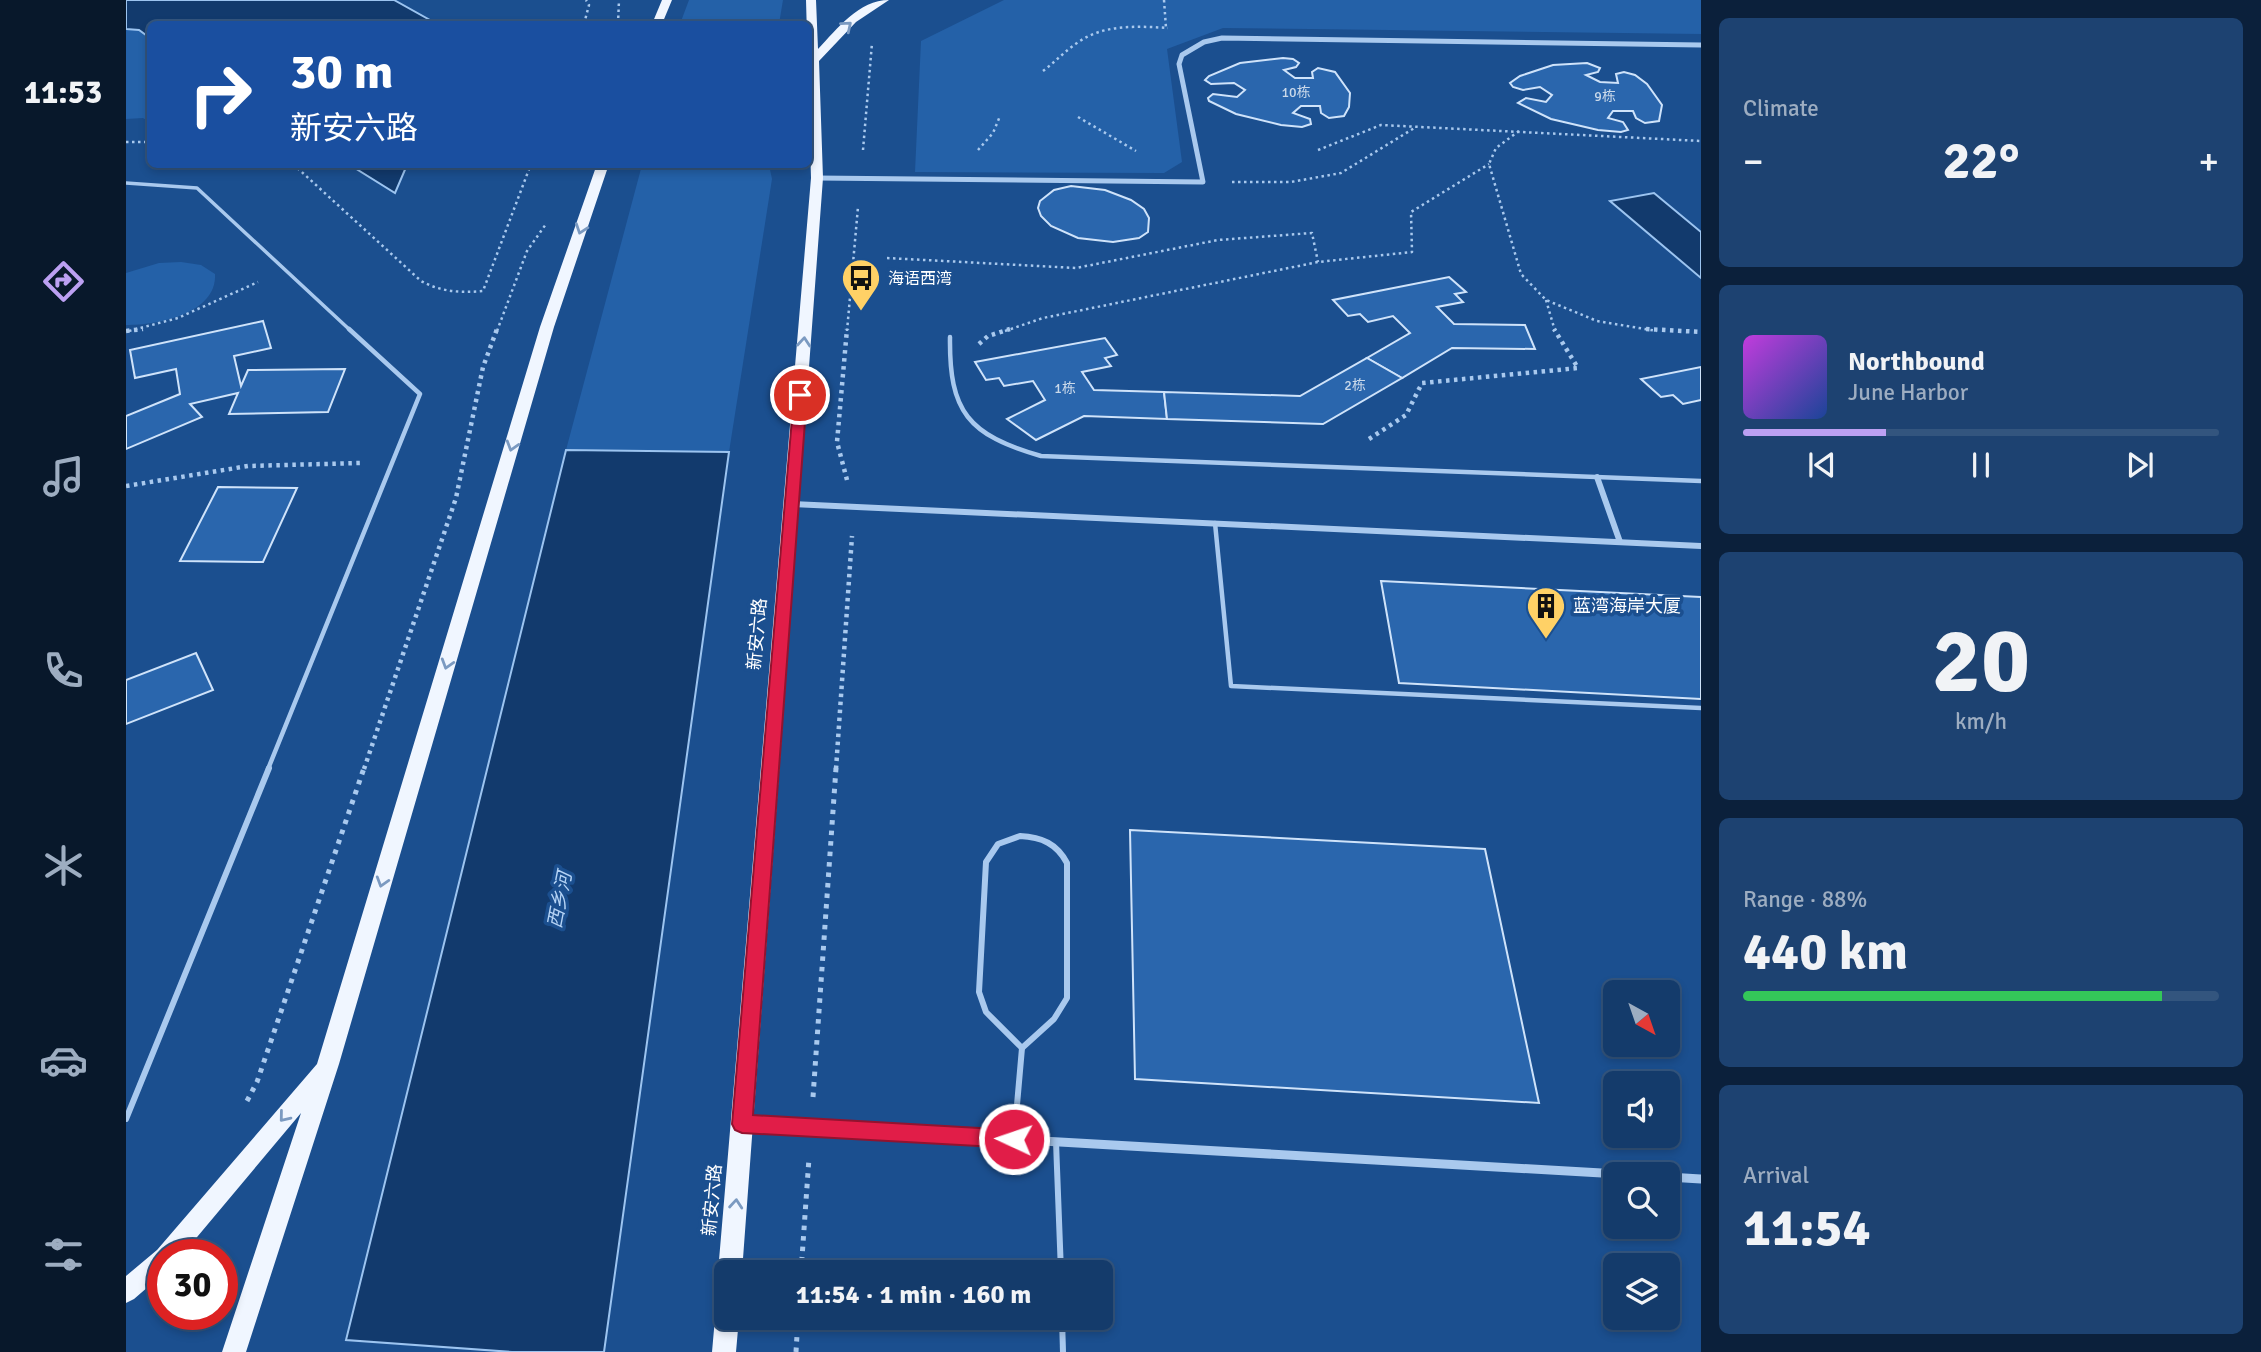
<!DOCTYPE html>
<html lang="en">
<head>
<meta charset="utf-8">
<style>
  body { margin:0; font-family:Signika,"Noto Sans SC",sans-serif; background:#1d4271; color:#f1f3f6; height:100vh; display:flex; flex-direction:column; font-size:26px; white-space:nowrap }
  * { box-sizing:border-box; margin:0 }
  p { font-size:23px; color:#9dadc1 }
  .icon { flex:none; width:38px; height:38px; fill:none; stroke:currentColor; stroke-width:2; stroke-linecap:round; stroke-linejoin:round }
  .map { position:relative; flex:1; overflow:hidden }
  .details { display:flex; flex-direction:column; gap:18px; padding:18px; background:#0b203b; width:560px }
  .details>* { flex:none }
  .guide { position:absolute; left:21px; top:21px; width:665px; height:147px; border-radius:10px; box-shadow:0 4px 10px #0003,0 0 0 2px #33557e; background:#1a4fa0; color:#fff; overflow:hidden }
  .needle { width:46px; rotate:140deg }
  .controls { position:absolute; left:1477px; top:980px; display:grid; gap:14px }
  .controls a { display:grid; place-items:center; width:77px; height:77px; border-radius:10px; background:#143b6b; box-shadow:0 4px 10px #0003,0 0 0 2px #33557e; font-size:35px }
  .speed { position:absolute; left:21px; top:1239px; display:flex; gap:14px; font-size:35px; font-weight:700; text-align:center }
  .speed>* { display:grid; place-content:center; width:91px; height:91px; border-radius:50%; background:#143b6b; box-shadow:0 4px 10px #0003,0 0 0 2px #33557e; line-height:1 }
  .speed .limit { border:10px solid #d22; background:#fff; color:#111 }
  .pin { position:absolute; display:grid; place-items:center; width:60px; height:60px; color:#fff; margin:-30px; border:4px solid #fff; border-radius:50%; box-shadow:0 2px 7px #0007 }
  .me { position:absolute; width:77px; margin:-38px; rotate:273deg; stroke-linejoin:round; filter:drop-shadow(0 0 5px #0008) }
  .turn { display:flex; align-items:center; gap:24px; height:147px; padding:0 28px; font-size:32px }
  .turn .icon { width:91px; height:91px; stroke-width:2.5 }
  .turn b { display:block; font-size:49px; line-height:60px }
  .big { font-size:52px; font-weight:700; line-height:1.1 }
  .details .card { flex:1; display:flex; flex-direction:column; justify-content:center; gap:10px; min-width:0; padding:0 24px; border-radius:10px; background:#1d4271 }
  .details .dial { align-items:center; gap:0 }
  .dial b { font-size:91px; line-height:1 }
  .song { display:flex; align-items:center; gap:21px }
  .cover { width:84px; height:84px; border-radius:10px; background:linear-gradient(135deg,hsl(290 70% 55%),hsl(220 70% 35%)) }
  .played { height:7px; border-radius:4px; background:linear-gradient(90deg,#bca0f2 30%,#33557e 30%) }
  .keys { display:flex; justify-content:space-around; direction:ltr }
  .heat { display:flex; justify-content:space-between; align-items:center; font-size:38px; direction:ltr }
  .charge { height:10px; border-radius:5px; background:linear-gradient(90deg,#34c759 88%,#33557e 0) }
  .trip { position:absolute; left:588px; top:1260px; width:399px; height:70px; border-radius:10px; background:#143b6b; box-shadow:0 4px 10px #0003,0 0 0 2px #33557e; font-weight:700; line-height:70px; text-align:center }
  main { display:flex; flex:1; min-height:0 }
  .dock { display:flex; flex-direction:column; width:126px; justify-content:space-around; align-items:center; background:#08182b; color:#9dadc1 }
  .dock .icon { width:49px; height:49px }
  .dock .on { color:#bca0f2 }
  .dock b { font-size:32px; color:#f1f3f6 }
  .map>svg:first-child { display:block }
  .green { fill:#2461a8 }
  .water { fill:#123a6d; stroke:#9cc4f0; stroke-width:2 }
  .building { fill:#2a66ad; stroke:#cfe3fa; stroke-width:2 }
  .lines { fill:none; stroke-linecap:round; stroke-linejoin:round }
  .path-far2 { stroke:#a9c9ee; stroke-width:2.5; stroke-dasharray:2.5 3.5; stroke-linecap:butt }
  .path-far1 { stroke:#a9c9ee; stroke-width:4.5; stroke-dasharray:3.5 4.5; stroke-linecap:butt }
  .path { stroke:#a9c9ee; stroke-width:5; stroke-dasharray:4.5 6; stroke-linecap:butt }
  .service-far2 { stroke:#a9c9ee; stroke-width:3.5 }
  .service-far1 { stroke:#a9c9ee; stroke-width:4.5 }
  .service { stroke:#a9c9ee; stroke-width:6 }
  .minor-far2 { stroke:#a9c9ee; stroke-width:5 }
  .minor-far1 { stroke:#a9c9ee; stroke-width:6 }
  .minor { stroke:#a9c9ee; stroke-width:9 }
  .primary { fill:#f0f6ff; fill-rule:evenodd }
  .oneway { stroke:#7b9ac1 }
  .route { fill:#e11d48; stroke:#92132f; stroke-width:2 }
  .labels { text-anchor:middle; stroke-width:7; stroke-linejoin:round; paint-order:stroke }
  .number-label { font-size:14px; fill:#cad9ea }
  .far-poi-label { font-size:16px; fill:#fff; stroke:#1b4f8f; text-anchor:start }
  .poi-label { font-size:18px; fill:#fff; stroke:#1b4f8f; text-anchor:start }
  .street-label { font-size:18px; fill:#fff; stroke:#1b4f8f }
  .water-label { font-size:19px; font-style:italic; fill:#b5d3f5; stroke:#1b4f8f }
</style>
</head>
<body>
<main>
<nav class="dock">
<b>11:53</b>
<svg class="icon on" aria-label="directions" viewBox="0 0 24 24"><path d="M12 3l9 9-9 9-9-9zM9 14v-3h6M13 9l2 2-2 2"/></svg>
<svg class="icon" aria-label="music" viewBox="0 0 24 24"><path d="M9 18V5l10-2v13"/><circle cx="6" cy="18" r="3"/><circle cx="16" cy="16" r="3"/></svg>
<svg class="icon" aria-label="phone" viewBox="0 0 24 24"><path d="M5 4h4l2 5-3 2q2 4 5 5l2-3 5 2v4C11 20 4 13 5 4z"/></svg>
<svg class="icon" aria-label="climate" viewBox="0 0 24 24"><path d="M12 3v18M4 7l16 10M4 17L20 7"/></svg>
<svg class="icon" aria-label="car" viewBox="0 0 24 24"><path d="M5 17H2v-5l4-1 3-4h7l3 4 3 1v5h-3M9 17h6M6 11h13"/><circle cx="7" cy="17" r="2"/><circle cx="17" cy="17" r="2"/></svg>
<svg class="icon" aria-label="filters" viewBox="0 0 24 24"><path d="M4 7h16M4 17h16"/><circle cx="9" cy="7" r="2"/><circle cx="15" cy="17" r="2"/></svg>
</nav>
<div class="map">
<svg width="1575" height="1352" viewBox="0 0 1575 1352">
  <rect width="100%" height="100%" fill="#1b4f8f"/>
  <g class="green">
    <polygon points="563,0 657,0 653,24 554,24"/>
    <polygon points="878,0 1575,0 1575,34 1097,28 1041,49 1056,162 1038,173 789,172 795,41"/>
    <polygon points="0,29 13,30 24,38 24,122 17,118 0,119"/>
    <polygon points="516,165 643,165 646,179 603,452 440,450"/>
    <path d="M 55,262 L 75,265 L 89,274 C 91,314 31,325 0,325 L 0,273 L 33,263 Z"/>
  </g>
  <g class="water">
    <polygon points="0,0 268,0 311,24 24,24 24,38 13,30 0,29"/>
    <polygon points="224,165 281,165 269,193"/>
    <polygon points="1528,193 1575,232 1575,278 1484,201"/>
    <polygon points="440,450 603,452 478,1352 386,1352 220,1340"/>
  </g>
  <g class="building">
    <polygon points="1157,58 1167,59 1173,63 1170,67 1158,70 1169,78 1187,78 1186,72 1192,68 1209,72 1224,93 1223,107 1218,116 1203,118 1195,113 1194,106 1175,106 1167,113 1184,119 1185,124 1176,127 1155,125 1110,114 1083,101 1082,98 1087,94 1111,97 1119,90 1108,83 1085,84 1079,80 1083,76 1114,63"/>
    <polygon points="1461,63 1474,68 1472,72 1460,75 1474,82 1492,83 1490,74 1498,72 1509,75 1521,84 1536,105 1533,121 1519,123 1510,118 1507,111 1487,111 1482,118 1497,122 1502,130 1495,132 1472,130 1425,119 1392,103 1400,98 1420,102 1426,95 1414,87 1397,90 1387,87 1384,83 1394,76 1427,65"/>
    <polygon points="945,186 979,190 1005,200 1018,209 1023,218 1022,232 1013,238 987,242 952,238 925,226 915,216 912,208 914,201 928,190"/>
    <polygon points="1323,277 1340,292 1329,294 1337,302 1311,307 1328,324 1399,325 1409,349 1326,348 1276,378 1241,358 1284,333 1267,316 1242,322 1234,314 1222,316 1207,300"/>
    <polygon points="137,321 145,348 108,356 115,386 122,370 219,369 202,412 103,414 112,393 64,404 76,417 0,449 0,416 54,394 50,369 9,378 4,350"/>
    <polygon points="979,338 991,355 979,358 985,366 956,372 968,390 1038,392 1041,419 958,416 910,440 881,419 919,400 907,381 878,386 873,378 860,380 849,362"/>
    <polygon points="1241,358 1276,378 1197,424 1041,419 1038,392 1174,396"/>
    <polygon points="1575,367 1575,400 1557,404 1547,395 1535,397 1515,379"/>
    <polygon points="92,487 171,488 137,562 54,561"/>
    <polygon points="1255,581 1575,597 1575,699 1273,683"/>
    <polygon points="70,653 87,690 0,724 0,680"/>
    <polygon points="1004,830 1359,849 1413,1103 1009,1079"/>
  </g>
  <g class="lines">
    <g class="path-far2">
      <polyline points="1038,0 1040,28"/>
      <polyline points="458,24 463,5 460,0"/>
      <polyline points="492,24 493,0"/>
      <path d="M 917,71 C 929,62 939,51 951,43 C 977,24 1011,26 1042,28"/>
      <polyline points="952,117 1010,151"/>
      <polyline points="1393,131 1370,148 1363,164 1395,274 1420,300 1471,321 1531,331"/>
      <polyline points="0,142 24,142"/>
      <polyline points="737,150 746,43"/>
      <polyline points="852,150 867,133 874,116"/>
      <polyline points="1192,150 1255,125 1575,141"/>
      <path d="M 167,164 L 295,281 C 315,292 335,293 357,291 L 405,164"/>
      <polyline points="1106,182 1165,182 1215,173 1290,127"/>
      <polyline points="761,258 950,268 1092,240 1186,233 1192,262"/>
      <polyline points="1420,300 1429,331"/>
      <polyline points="3,331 52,318 132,282"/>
      <polyline points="371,331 401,251 420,224"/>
      <polyline points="721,331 732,207"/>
      <polyline points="879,331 917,318 1192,262 1286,252 1285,212 1363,164"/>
    </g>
    <g class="path-far1">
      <polyline points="1520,329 1575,332"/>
      <polyline points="0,331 17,329"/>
      <polyline points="853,344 862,336 884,329"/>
      <polyline points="1243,439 1280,415 1296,383 1452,368 1428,329"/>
      <polyline points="721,480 711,442 721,329"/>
      <polyline points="0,486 122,466 235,463"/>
      <polyline points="238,769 330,498 357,367 371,329"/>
      <polyline points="710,769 726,536"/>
    </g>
    <g class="path">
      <polyline points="687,1097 710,768"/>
      <polyline points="121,1101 131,1082 238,768"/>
      <polyline points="675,1272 683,1158"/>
      <polyline points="670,1352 672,1318"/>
    </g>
    <polyline class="service-far2" points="0,183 71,188 225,331"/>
    <g class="service-far1">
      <path d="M 824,337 C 823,412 842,435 915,456 L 1575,481"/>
      <polyline points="1089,523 1105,686 1575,708"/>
      <polyline points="142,769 294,394 223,329"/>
    </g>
    <g class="service">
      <path d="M 894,836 C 916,837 931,844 941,863 L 941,998 L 928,1019 L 896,1048 L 860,1012 L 853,992 L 860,862 L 872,844 Z"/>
      <polyline points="0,1119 143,768"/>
      <polyline points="888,1139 896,1048"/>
      <polyline points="930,1142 935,1272"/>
      <polyline points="936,1318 937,1352"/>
    </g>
    <polyline class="minor-far2" points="691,178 1077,182 1053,64 1056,55 1078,42 1096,38 1575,45"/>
    <g class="minor-far1">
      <polyline points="1471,477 1494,542"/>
      <polyline points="666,504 1575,546"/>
    </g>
    <g class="minor">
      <polyline points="620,1124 1493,1174"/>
      <polyline points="1542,1177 1575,1179"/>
    </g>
    <g class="primary">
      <polygon points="536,0 546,0 536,24 526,24"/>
      <path d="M 680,0 L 690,0 L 692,49 C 711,29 733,0 763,0 L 730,22 L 693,61 L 697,178 L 616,1272 L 600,1272 L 600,1282 L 596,1280 L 592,1272 L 685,178 Z"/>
      <polygon points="471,164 483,164 428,327 213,1064 120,1352 96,1352 175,1113 56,1255 37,1255 37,1274 8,1299 0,1303 0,1276 31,1250 191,1064 414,327"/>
      <polygon points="600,1306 600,1318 613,1318 610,1352 586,1352 589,1318 592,1310"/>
    </g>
  </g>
  <defs><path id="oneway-chevron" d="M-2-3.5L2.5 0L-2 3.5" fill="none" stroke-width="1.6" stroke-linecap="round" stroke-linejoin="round" transform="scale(1.75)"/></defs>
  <g class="oneway">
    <use href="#oneway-chevron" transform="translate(721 26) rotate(-40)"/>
    <use href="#oneway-chevron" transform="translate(455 229) rotate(109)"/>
    <use href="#oneway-chevron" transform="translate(678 342) rotate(-85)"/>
    <use href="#oneway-chevron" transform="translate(386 446) rotate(107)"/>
    <use href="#oneway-chevron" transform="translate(321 664) rotate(107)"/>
    <use href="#oneway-chevron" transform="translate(256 882) rotate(107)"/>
    <use href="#oneway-chevron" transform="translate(158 1117) rotate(129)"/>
    <use href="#oneway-chevron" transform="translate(610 1204) rotate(-85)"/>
  </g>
  <polygon class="route" points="674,391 681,395 627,1115 888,1130 895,1132 898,1139 895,1145 888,1148 616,1133 609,1130 606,1124 668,395"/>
  <defs>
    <g id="bus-pin" transform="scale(2.0125)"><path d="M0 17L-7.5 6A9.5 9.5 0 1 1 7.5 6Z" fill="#ffd166" stroke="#1b4f8f"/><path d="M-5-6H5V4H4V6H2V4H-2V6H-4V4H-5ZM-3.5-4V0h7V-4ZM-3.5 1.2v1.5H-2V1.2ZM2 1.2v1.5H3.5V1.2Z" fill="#111"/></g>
    <g id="building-pin" transform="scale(2.0125)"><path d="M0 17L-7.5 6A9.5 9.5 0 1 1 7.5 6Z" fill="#ffd166" stroke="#1b4f8f"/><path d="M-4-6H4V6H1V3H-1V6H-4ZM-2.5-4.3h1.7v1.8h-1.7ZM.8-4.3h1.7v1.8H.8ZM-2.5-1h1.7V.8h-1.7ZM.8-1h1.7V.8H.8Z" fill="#111"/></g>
  </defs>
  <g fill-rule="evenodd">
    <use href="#bus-pin" x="735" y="278"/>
    <use href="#building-pin" x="1420" y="606"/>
  </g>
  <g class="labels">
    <g class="number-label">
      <text x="1170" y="97">10栋</text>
      <text x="1479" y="101">9栋</text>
      <text x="1229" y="390">2栋</text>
      <text x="939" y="393">1栋</text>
    </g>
    <g class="far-poi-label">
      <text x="762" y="284">海语西湾</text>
    </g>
    <g class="poi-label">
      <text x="1447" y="612">蓝湾海岸大厦</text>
    </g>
    <g class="street-label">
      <text transform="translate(631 634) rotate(-85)" y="6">新安六路</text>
      <text transform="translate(586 1200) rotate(-85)" y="6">新安六路</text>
    </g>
    <g class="water-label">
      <text transform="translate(433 900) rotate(-79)" y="7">西乡河</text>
    </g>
  </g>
</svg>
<div class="controls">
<a><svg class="needle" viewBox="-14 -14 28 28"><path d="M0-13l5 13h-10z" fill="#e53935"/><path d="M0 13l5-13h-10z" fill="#9dadc1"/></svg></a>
<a><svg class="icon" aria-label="sound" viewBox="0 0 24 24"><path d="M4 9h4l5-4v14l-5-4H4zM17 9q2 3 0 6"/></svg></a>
<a><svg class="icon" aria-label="search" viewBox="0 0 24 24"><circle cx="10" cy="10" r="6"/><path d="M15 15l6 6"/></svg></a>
<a><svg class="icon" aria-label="layers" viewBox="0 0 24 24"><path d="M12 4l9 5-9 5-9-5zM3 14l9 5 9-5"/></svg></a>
</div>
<div class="speed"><div class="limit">30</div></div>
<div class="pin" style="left:674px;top:395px;background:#d93025"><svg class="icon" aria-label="arrive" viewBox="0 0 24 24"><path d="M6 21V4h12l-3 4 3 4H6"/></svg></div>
<svg class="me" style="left:888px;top:1139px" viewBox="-20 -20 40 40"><circle r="17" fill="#e11d48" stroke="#fff" stroke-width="3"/><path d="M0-11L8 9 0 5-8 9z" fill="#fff"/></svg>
<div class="trip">11:54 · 1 min · 160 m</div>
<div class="guide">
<div class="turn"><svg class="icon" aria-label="right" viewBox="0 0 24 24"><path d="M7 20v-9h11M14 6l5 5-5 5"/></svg><div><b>30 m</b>新安六路</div></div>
</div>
</div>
<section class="details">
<div class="card"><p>Climate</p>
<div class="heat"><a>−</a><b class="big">22°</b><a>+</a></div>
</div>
<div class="card">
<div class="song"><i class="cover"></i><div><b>Northbound</b><p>June Harbor</p></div></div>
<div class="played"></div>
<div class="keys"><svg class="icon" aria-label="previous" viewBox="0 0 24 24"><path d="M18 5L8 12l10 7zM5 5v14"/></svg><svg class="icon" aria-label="pause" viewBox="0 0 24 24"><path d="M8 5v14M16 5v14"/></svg><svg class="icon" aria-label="next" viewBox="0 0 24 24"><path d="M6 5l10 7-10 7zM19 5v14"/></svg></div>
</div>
<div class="card dial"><b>20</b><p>km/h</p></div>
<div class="card"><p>Range · 88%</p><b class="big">440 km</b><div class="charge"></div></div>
<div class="card"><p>Arrival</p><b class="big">11:54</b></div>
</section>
</main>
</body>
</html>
